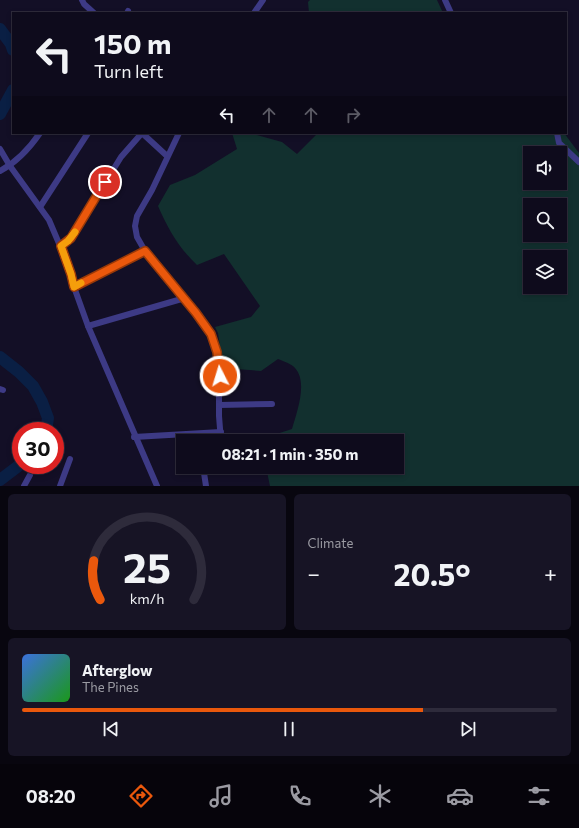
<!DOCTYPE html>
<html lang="en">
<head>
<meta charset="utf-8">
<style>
  body { margin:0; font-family:Commissioner,sans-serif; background:#171425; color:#f1f3f6; height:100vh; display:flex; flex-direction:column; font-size:15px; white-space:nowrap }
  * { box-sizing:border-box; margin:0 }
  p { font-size:13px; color:#9b9ba3 }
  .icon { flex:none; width:22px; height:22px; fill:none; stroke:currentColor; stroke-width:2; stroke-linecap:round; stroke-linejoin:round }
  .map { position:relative; height:486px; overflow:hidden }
  .details { display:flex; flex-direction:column; gap:8px; padding:8px; background:#08060f; flex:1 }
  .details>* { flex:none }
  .hud { position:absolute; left:12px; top:12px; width:555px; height:122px; border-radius:0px; box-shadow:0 2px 6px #0003,0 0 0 1px #2e2b3b; background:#0e0b1c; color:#f1f3f6; overflow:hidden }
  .buttons { position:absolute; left:523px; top:146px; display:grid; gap:8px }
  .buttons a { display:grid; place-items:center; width:44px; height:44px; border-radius:0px; background:#0e0b1c; box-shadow:0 2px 6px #0003,0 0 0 1px #2e2b3b; font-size:20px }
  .speed { position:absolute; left:12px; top:422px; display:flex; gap:8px; font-size:20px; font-weight:700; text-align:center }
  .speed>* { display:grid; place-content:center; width:52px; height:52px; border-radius:50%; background:#0e0b1c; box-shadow:0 2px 6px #0003,0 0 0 1px #2e2b3b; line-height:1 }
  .speed .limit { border:6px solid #d22; background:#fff; color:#111 }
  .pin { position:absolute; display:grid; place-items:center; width:34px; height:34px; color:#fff; margin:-17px; border:2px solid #fff; border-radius:50%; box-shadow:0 1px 4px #0007 }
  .me { position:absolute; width:44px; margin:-22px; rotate:355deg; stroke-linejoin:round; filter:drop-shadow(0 0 3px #0008) }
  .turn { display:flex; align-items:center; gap:14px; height:84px; padding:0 16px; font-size:18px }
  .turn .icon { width:52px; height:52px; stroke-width:2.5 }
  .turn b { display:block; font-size:28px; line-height:34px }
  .lanes { display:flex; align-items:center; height:38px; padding:0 16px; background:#0003; justify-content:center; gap:20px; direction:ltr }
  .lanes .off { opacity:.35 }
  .big { font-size:30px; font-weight:700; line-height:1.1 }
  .details .tile { flex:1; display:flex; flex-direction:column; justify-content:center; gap:6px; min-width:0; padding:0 14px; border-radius:6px; background:#171425 }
  .details .dial { align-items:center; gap:0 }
  .dial svg { height:104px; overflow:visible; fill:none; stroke:#2e2b3b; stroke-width:7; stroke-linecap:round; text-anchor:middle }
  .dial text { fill:#f1f3f6; stroke:none }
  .song { display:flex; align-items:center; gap:12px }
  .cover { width:48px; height:48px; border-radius:6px; background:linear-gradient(135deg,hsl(220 70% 55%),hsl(120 70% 35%)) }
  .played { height:4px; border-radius:2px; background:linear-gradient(90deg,#ea580c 75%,#2e2b3b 75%) }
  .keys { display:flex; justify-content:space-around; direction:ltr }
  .heat { display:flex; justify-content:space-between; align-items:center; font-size:22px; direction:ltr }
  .details .tiles { flex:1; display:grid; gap:8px; grid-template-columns:1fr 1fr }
  .tile:last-child { grid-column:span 2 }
  .trip { position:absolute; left:176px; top:434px; width:228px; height:40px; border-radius:0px; background:#0e0b1c; box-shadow:0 2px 6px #0003,0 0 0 1px #2e2b3b; font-weight:700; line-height:40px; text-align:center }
  .tabs { display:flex; height:64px; justify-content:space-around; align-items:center; background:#06040b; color:#9b9ba3 }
  .tabs .icon { width:28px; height:28px }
  .tabs .on { color:#ea580c }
  .tabs b { font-size:18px; color:#f1f3f6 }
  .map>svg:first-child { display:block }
  .green { fill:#12302f; fill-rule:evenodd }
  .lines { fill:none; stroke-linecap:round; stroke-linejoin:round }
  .river { stroke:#0a1f44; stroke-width:12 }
  .street { stroke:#3d3a85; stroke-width:6 }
  .route-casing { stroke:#983908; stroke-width:10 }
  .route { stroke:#ea580c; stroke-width:7 }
  .slow { stroke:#f59e0b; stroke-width:7 }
</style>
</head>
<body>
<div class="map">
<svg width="579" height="486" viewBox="0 0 579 486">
  <rect width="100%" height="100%" fill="#130f26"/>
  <g class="green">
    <polygon points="310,0 437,0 443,13 309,13 308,2"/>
    <path d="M 232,133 L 250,133 L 282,142 L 297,154 L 318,133 L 564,133 L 579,153 L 579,486 L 270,486 L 266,467 L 397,467 L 397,441 L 262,441 L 261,439 L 292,429 C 297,412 308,382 295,368 C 292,364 283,361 278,359 L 261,371 L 223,368 L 218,333 L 215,327 L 251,317 L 260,306 L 224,254 L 197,265 C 179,248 168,229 158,206 L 170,185 L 195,175 L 237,149 ZM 530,153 L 560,153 L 560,183 L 530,183 ZM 530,205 L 560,205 L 560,235 L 530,235 ZM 530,257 L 560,257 L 560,287 L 530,287 Z"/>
  </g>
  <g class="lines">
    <g class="river">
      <polyline points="0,29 11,44 13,50"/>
      <polyline points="0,114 13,90"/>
      <polyline points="0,357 19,372 33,386 42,402 48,418 46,431"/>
      <polyline points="0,480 21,464"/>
    </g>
    <g class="street">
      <polyline points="82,0 84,4 94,13"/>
      <polyline points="445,0 451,13"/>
      <polyline points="127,13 128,11"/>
      <polyline points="254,13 263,0"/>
      <polyline points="142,133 167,156"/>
      <polyline points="179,133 152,190 137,216 135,226 137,237 145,251 196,313 213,339 219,363 219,416 221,441"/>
      <polyline points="557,133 559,143 579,162"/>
      <polyline points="0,149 10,166 49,220 69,267 74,287 88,326 157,486"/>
      <path d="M 0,171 C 17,162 29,149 40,133"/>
      <polyline points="40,207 88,133"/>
      <polyline points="61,247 71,238 121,157 142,133"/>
      <polyline points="74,287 145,251"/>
      <polyline points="88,326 185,298"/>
      <polyline points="0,389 3,390"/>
      <polyline points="219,405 272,404"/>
      <polyline points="134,437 221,432"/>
      <polyline points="24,486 30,475"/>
      <polyline points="60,486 70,459"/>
      <polyline points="206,486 204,473 207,467"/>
    </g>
  </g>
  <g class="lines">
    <g class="route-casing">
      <polyline id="route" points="105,182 71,238 61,246 71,274 74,287 145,251 196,313 211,334 217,352 220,376"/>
    </g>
    <use href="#route" class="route"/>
    <polyline class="slow" points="75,232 68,241 61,246 71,274 74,287 81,283"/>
  </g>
</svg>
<div class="buttons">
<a><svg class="icon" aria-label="sound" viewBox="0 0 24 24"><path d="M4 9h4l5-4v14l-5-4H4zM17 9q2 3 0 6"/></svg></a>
<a><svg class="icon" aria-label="search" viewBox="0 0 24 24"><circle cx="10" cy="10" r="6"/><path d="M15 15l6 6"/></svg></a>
<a><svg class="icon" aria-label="layers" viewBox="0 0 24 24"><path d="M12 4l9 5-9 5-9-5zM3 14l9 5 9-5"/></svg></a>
</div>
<div class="speed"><div class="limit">30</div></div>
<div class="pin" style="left:105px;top:182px;background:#d93025"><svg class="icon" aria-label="arrive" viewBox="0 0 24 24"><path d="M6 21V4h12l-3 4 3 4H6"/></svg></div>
<svg class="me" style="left:220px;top:376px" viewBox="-20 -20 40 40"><circle r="17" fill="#ea580c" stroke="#fff" stroke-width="3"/><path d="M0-11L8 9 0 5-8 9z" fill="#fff"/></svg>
<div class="trip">08:21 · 1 min · 350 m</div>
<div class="hud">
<div class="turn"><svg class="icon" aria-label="left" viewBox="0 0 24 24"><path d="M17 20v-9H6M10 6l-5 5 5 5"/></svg><div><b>150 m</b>Turn left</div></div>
<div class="lanes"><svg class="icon" aria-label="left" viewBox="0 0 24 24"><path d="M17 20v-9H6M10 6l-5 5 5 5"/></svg><svg class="icon off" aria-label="ahead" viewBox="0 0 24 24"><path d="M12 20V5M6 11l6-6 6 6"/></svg><svg class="icon off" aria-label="ahead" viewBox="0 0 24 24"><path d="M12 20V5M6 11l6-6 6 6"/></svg><svg class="icon off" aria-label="right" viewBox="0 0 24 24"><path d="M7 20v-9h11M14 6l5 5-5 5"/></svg></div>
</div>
</div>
<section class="details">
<div class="tiles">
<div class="tile dial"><svg viewBox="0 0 100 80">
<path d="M14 69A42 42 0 1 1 86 69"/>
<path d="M14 69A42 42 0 0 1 9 39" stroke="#ea580c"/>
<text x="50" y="56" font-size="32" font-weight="700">25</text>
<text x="50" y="72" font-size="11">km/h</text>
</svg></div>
<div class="tile"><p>Climate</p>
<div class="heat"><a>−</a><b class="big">20.5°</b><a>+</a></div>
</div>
<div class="tile">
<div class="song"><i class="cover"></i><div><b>Afterglow</b><p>The Pines</p></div></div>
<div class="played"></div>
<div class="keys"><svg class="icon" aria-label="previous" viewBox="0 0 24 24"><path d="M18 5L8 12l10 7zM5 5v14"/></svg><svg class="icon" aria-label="pause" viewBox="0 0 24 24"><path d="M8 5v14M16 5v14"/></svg><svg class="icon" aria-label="next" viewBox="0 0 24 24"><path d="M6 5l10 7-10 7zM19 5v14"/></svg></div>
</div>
</div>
</section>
<nav class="tabs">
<b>08:20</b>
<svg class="icon on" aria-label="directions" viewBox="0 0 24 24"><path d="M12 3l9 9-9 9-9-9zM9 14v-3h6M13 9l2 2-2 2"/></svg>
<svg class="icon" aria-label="music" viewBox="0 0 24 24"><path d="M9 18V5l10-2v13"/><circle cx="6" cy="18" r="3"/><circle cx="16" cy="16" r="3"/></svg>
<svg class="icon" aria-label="phone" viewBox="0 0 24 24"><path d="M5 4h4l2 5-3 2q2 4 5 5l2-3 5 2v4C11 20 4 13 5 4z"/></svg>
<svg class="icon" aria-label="climate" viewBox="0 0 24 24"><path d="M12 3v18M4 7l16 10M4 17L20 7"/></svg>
<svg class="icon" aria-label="car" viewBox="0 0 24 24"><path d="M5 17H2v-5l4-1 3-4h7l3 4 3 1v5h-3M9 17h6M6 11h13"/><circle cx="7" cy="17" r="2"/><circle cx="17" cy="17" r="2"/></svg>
<svg class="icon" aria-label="filters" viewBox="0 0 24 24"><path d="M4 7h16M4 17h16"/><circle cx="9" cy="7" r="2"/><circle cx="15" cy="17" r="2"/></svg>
</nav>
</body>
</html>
